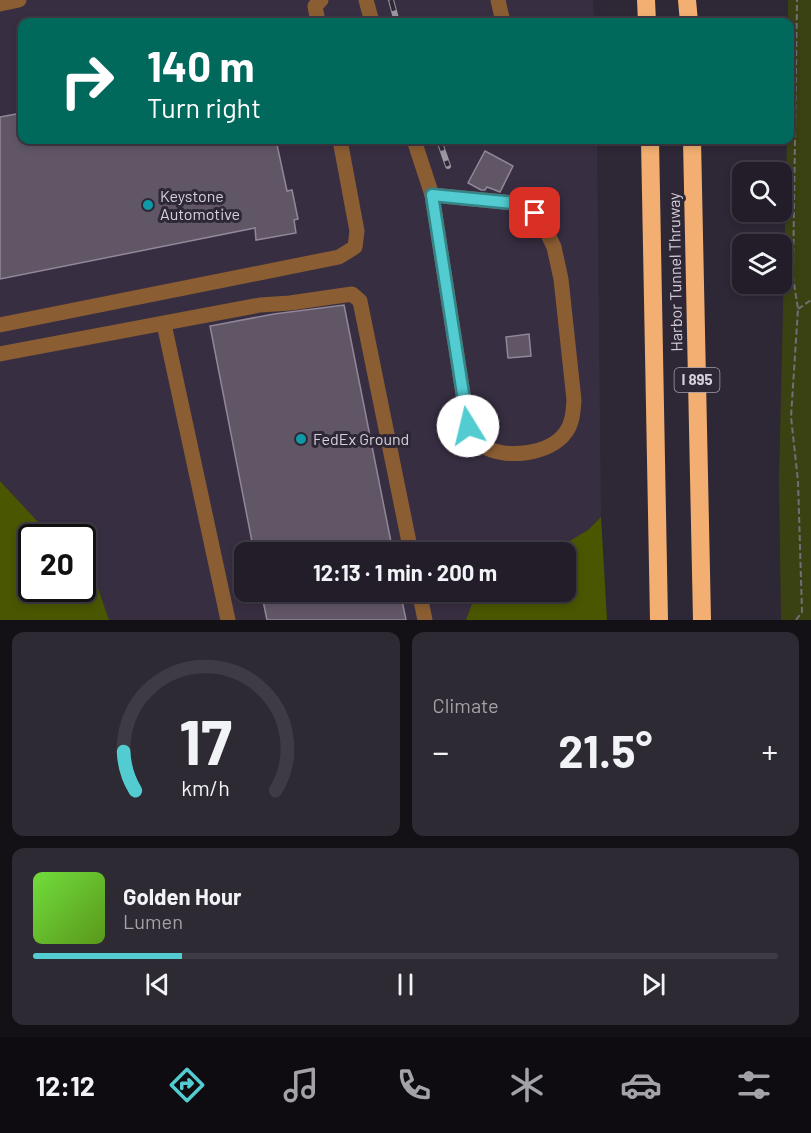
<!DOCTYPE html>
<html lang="en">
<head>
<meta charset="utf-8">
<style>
  body { margin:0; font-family:Barlow,sans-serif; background:#2e2a34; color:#f1f3f6; height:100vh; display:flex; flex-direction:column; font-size:22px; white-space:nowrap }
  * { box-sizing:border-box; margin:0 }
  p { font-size:20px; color:#a2a2a8 }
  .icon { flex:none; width:33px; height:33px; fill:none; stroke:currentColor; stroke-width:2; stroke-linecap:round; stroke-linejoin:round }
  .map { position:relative; height:620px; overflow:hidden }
  .drawer { display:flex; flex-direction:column; gap:12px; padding:12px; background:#131016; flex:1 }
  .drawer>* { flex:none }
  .top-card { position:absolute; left:18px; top:18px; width:776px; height:126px; border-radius:12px; box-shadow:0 3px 9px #0003,0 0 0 2px #3f3b45; background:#00695c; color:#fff; overflow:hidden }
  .tools { position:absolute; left:732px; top:162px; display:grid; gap:12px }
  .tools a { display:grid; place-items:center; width:60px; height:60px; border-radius:12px; background:#221d28; box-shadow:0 3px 9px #0003,0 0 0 2px #3f3b45; font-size:30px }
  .speed { position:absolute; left:18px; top:524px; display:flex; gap:12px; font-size:30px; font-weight:700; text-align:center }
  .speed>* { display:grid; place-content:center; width:78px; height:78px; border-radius:50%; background:#221d28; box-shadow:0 3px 9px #0003,0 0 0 2px #3f3b45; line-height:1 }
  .speed .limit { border:3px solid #111; border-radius:9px; background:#fff; color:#111 }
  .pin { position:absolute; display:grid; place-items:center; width:51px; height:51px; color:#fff; margin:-26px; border-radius:12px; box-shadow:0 3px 9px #0006 }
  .me { position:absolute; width:66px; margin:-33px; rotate:351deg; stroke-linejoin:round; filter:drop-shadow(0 0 4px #0008) }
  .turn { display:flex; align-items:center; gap:21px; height:126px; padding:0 30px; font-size:27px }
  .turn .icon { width:78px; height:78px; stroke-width:2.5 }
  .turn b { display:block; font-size:42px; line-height:51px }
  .big { font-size:45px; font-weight:700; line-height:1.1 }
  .drawer .widget { flex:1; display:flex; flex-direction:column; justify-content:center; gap:9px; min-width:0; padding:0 21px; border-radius:12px; background:#2e2a34 }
  .drawer .dial { align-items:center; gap:0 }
  .dial svg { height:156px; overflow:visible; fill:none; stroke:#3f3b45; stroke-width:7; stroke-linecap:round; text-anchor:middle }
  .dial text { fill:#f1f3f6; stroke:none }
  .song { display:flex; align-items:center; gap:18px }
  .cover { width:72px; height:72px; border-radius:9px; background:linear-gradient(135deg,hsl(100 70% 55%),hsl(90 70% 35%)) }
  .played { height:6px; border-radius:3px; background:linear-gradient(90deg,#52ccd1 20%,#3f3b45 20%) }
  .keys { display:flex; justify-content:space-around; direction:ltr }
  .heat { display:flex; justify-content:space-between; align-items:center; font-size:33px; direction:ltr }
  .drawer .tiles { flex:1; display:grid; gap:12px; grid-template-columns:1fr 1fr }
  .widget:last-child { grid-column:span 2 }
  .trip { position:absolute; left:234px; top:542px; width:342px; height:60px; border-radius:12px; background:#221d28; box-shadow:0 3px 9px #0003,0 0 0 2px #3f3b45; font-weight:700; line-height:60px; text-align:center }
  .tabs { display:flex; height:96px; justify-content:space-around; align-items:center; background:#0e0c10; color:#a2a2a8 }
  .tabs .icon { width:42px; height:42px }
  .tabs .on { color:#52ccd1 }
  .tabs b { font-size:27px; color:#f1f3f6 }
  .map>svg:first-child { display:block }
  .built { fill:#382e42 }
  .green { fill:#3b4211 }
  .forest { fill:#4b5600 }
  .building { fill:#615666; stroke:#928798; stroke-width:1.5 }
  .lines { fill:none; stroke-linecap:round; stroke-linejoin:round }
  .path { stroke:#736d7a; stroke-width:2; stroke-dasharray:6 3; stroke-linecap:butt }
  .minor { stroke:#8b5d32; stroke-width:15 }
  .highway { stroke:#f2af71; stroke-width:18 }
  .rail-casing { stroke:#9c96a2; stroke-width:6 }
  .rail { stroke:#2e2736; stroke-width:4; stroke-dasharray:11; stroke-linecap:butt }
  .route-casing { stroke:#358588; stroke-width:15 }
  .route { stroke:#52ccd1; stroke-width:10 }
  .culture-dot { fill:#0f9aa8; stroke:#2e2736; stroke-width:2 }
  .labels { text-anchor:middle; stroke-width:6; stroke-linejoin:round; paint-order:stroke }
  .shield { fill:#2e2736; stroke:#a39da9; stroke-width:1.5 }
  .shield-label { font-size:15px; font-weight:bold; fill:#d5d0da }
  .poi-label { font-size:16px; fill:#d5d0da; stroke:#2e2736; text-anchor:start }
  .street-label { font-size:16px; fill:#d5d0da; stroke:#2e2736 }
</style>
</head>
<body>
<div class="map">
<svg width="811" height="620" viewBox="0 0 811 620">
  <rect width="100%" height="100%" fill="#2e2736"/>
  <polygon class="built" points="0,0 593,0 594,22 22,22 22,140 597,140 601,517 588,530 551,552 244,552 244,591 485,591 474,598 466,620 109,620 97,585 83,570 82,537 52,537 0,481"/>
  <polygon class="green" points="788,0 811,0 811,620 781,620 779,479 787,140 789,140"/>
  <g class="forest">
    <polygon points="0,481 52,537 32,537 32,588 82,588 83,570 97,585 109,620 0,620"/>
    <polygon points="601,517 607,620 466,620 474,598 485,591 566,591 566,552 551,552 588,530"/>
  </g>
  <g class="building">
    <polygon points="22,113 22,140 276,140 287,191 292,190 298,219 294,220 296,233 256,240 255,228 0,279 0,117"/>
    <polygon points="485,151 513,166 500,192 487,187 485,190 481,190 468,183"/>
    <polygon points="344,305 393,552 254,552 210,326 274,314"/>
    <polygon points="529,334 531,356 508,358 506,337"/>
    <polygon points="261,591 400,591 406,620 267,620"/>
  </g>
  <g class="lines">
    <g class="path">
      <polyline points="798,309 811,300"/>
      <polyline points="796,620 802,612 798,481 791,417 798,309 793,277 797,0"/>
    </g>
    <g class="minor">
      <polyline points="366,0 372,22"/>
      <polyline points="498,0 503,22"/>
      <polyline points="0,4 19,0"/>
      <polyline points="318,22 315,6 321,0"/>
      <path d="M 414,140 L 432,195 L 468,426 C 471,434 474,440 481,445 C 504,460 550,455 566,432 C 573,422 573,411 574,400 L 561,279 L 554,247 L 543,224 L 535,213 L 524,204 L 432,195"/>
      <polyline points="164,324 228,620"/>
      <polyline points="0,325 339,257 355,247 357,231 340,140"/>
      <polyline points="0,354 260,305 290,303 352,294 360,301 411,552"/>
      <polyline points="419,591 425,620"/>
    </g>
    <g class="highway">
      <polyline points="646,0 647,22"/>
      <polyline points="687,0 689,22"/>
      <polyline points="650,140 659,620"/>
      <polyline points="692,140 702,620"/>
    </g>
    <g class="rail-casing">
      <g id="rail">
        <polyline points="391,0 397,22"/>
        <polyline points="439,140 448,166"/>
      </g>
    </g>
    <use href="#rail" class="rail"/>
  </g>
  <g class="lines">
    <g class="route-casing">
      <polyline id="route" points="468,426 432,195 524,204 535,213"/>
    </g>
    <use href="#route" class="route"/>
  </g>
  <g class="culture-dot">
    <circle cx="148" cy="205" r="6"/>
    <circle cx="301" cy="439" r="6"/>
  </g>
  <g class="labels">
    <rect class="shield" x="674.5" y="368" width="45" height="24" rx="4.5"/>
    <g class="shield-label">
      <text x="697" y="385">I 895</text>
    </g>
    <g class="poi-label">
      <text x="160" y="202">Keystone<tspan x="160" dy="18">Automotive</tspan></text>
      <text x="313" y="445">FedEx Ground</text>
    </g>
    <g class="street-label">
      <text transform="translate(675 272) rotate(-91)" y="6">Harbor Tunnel Thruway</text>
    </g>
  </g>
</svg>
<div class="tools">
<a><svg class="icon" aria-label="search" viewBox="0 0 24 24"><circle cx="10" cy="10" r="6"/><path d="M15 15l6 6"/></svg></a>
<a><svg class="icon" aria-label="layers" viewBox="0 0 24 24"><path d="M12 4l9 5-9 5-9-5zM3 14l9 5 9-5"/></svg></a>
</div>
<div class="speed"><div class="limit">20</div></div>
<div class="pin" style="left:535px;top:213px;background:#d93025"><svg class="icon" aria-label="arrive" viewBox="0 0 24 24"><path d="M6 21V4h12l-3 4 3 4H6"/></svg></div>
<svg class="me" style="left:468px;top:426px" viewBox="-20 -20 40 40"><circle r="19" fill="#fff"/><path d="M0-13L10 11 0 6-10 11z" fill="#52ccd1"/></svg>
<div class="trip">12:13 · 1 min · 200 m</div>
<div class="top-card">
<div class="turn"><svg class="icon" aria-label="right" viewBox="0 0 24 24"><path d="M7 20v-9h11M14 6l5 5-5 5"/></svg><div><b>140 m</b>Turn right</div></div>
</div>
</div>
<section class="drawer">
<div class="tiles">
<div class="widget dial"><svg viewBox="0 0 100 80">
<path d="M14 69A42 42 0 1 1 86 69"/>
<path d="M14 69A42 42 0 0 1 8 49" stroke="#52ccd1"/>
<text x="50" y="56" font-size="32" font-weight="700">17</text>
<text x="50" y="72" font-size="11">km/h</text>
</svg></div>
<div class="widget"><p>Climate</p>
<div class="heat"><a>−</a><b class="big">21.5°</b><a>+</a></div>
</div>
<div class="widget">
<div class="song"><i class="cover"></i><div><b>Golden Hour</b><p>Lumen</p></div></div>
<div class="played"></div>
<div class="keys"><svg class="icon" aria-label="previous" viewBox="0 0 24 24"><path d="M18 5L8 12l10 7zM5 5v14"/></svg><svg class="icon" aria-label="pause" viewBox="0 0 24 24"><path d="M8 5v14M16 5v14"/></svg><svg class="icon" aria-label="next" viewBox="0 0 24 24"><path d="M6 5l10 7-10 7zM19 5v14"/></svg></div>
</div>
</div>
</section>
<nav class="tabs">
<b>12:12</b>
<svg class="icon on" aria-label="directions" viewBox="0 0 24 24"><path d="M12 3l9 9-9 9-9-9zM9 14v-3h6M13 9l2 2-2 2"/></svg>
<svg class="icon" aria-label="music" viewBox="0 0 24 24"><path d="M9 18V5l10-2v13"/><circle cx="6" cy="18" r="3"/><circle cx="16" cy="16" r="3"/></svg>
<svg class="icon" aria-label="phone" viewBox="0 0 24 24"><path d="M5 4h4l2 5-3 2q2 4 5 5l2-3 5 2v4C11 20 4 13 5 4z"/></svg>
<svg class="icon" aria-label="climate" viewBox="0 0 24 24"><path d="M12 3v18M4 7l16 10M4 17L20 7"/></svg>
<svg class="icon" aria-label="car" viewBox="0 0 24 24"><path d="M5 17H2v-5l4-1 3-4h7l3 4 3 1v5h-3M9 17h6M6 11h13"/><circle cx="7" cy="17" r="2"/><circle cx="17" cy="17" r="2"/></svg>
<svg class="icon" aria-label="filters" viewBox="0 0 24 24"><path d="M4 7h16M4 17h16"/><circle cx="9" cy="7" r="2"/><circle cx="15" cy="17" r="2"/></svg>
</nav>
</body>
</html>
